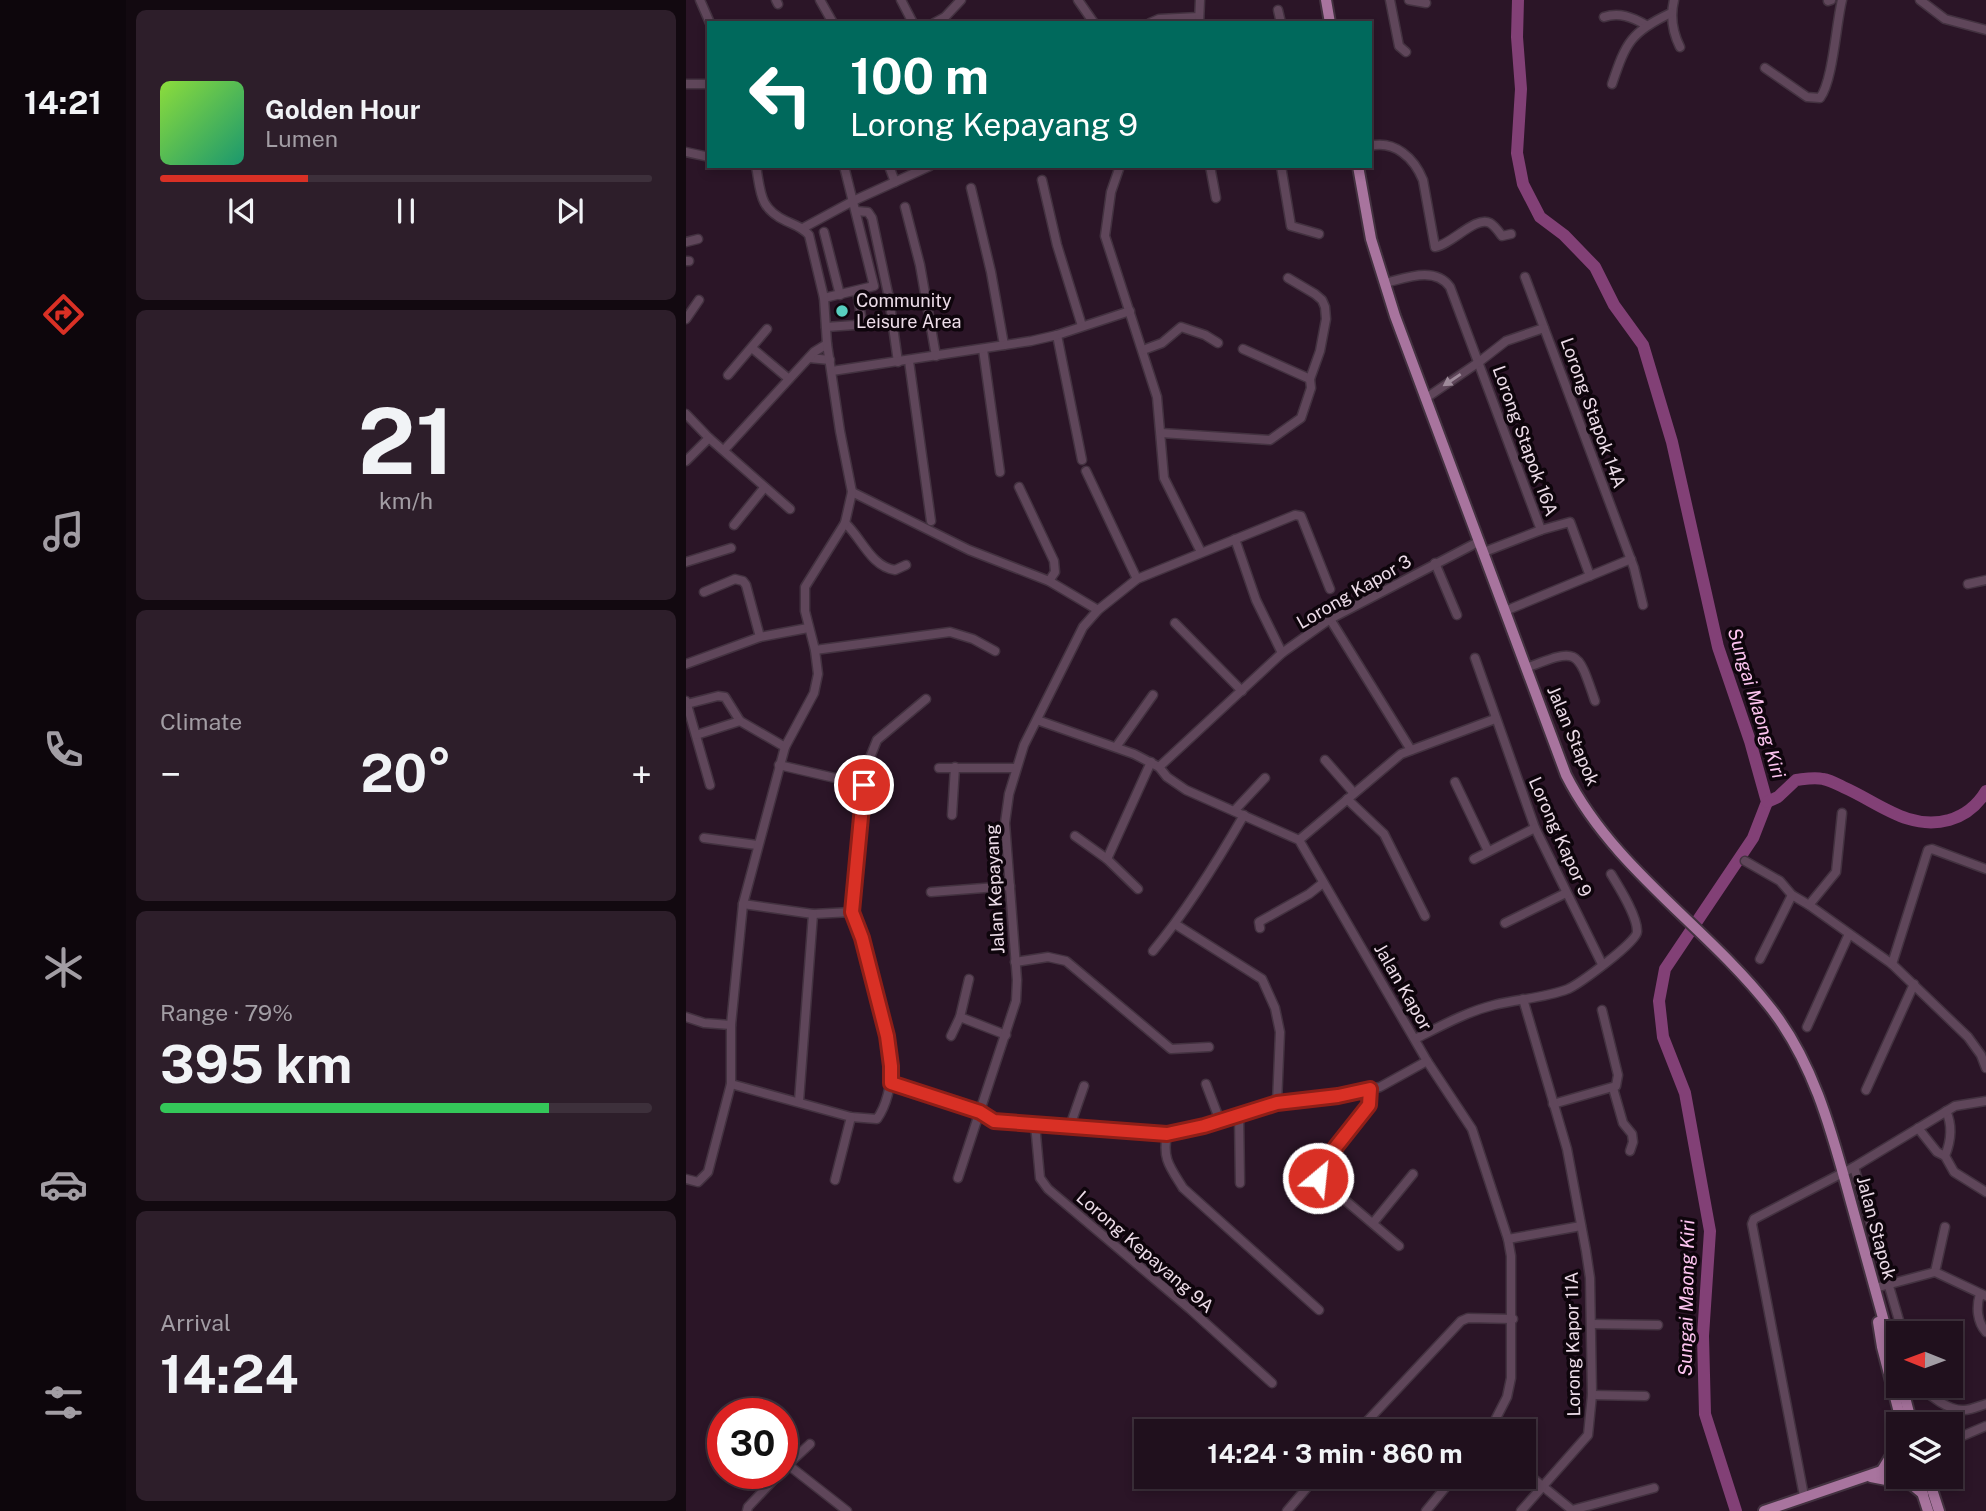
<!DOCTYPE html>
<html lang="en">
<head>
<meta charset="utf-8">
<style>
  body { margin:0; font-family:"Public Sans",sans-serif; background:#2d1e2a; color:#f1f3f6; height:100vh; display:flex; flex-direction:column; font-size:26px; white-space:nowrap }
  * { box-sizing:border-box; margin:0 }
  p { font-size:23px; color:#a29da4 }
  .icon { flex:none; width:38px; height:38px; fill:none; stroke:currentColor; stroke-width:2; stroke-linecap:round; stroke-linejoin:round }
  .map { position:relative; flex:1; overflow:hidden }
  .side { display:flex; flex-direction:column; gap:10px; padding:10px; background:#120910; width:560px }
  .side>* { flex:none }
  .guide { position:absolute; left:21px; top:21px; width:665px; height:147px; border-radius:0px; box-shadow:0 4px 10px #0003,0 0 0 2px #3d303b; background:#00695c; color:#fff; overflow:hidden }
  .needle { width:46px; rotate:271deg }
  .controls { position:absolute; left:1200px; top:1321px; display:grid; gap:14px }
  .controls a { display:grid; place-items:center; width:77px; height:77px; border-radius:0px; background:#20101d; box-shadow:0 4px 10px #0003,0 0 0 2px #3d303b; font-size:35px }
  .speed { position:absolute; left:21px; top:1398px; display:flex; gap:14px; font-size:35px; font-weight:700; text-align:center }
  .speed>* { display:grid; place-content:center; width:91px; height:91px; border-radius:50%; background:#20101d; box-shadow:0 4px 10px #0003,0 0 0 2px #3d303b; line-height:1 }
  .speed .limit { border:10px solid #d22; background:#fff; color:#111 }
  .pin { position:absolute; display:grid; place-items:center; width:60px; height:60px; color:#fff; margin:-30px; border:4px solid #fff; border-radius:50%; box-shadow:0 2px 7px #0007 }
  .me { position:absolute; width:77px; margin:-38px; rotate:28deg; stroke-linejoin:round; filter:drop-shadow(0 0 5px #0008) }
  .turn { display:flex; align-items:center; gap:24px; height:147px; padding:0 28px; font-size:32px }
  .turn .icon { width:91px; height:91px; stroke-width:2.5 }
  .turn b { display:block; font-size:49px; line-height:60px }
  .big { font-size:52px; font-weight:700; line-height:1.1 }
  .side .card { flex:1; display:flex; flex-direction:column; justify-content:center; gap:10px; min-width:0; padding:0 24px; border-radius:10px; background:#2d1e2a }
  .side .dial { align-items:center; gap:0 }
  .dial b { font-size:91px; line-height:1 }
  .song { display:flex; align-items:center; gap:21px }
  .cover { width:84px; height:84px; border-radius:10px; background:linear-gradient(135deg,hsl(90 70% 55%),hsl(160 70% 35%)) }
  .played { height:7px; border-radius:4px; background:linear-gradient(90deg,#d93025 30%,#3d303b 30%) }
  .keys { display:flex; justify-content:space-around; direction:ltr }
  .heat { display:flex; justify-content:space-between; align-items:center; font-size:38px; direction:ltr }
  .charge { height:10px; border-radius:5px; background:linear-gradient(90deg,#34c759 79%,#3d303b 0) }
  .trip { position:absolute; left:448px; top:1419px; width:402px; height:70px; border-radius:0px; background:#20101d; box-shadow:0 4px 10px #0003,0 0 0 2px #3d303b; font-weight:700; line-height:70px; text-align:center }
  main { display:flex; flex:1; min-height:0 }
  .dock { display:flex; flex-direction:column; width:126px; justify-content:space-around; align-items:center; background:#0d060c; color:#a29da4 }
  .dock .icon { width:49px; height:49px }
  .dock .on { color:#d93025 }
  .dock b { font-size:32px; color:#f1f3f6 }
  .map>svg:first-child { display:block }
  .lines { fill:none; stroke-linecap:round; stroke-linejoin:round }
  .river { stroke:#824076; stroke-width:12 }
  .minor-casing { stroke:#433240; stroke-width:11 }
  .major-casing { stroke:#433240; stroke-width:14 }
  .minor { stroke:#5f465a; stroke-width:8 }
  .major { stroke:#a8749e; stroke-width:10 }
  .oneway { fill:#9e8a9a }
  .route-casing { stroke:#8d1f18; stroke-width:18 }
  .route { stroke:#d93025; stroke-width:12 }
  .poi-dot { fill:#58cebf; stroke:#0e050c; stroke-width:2.5 }
  .labels { text-anchor:middle; stroke-width:7; stroke-linejoin:round; paint-order:stroke }
  .poi-label { font-size:18px; fill:#ecdce8; stroke:#0e050c; text-anchor:start }
  .street-label { font-size:18px; fill:#ecdce8; stroke:#0e050c }
  .water-label { font-size:19px; font-style:italic; fill:#fdc4f0; stroke:#0e050c }
</style>
</head>
<body>
<main>
<nav class="dock">
<b>14:21</b>
<svg class="icon on" aria-label="directions" viewBox="0 0 24 24"><path d="M12 3l9 9-9 9-9-9zM9 14v-3h6M13 9l2 2-2 2"/></svg>
<svg class="icon" aria-label="music" viewBox="0 0 24 24"><path d="M9 18V5l10-2v13"/><circle cx="6" cy="18" r="3"/><circle cx="16" cy="16" r="3"/></svg>
<svg class="icon" aria-label="phone" viewBox="0 0 24 24"><path d="M5 4h4l2 5-3 2q2 4 5 5l2-3 5 2v4C11 20 4 13 5 4z"/></svg>
<svg class="icon" aria-label="climate" viewBox="0 0 24 24"><path d="M12 3v18M4 7l16 10M4 17L20 7"/></svg>
<svg class="icon" aria-label="car" viewBox="0 0 24 24"><path d="M5 17H2v-5l4-1 3-4h7l3 4 3 1v5h-3M9 17h6M6 11h13"/><circle cx="7" cy="17" r="2"/><circle cx="17" cy="17" r="2"/></svg>
<svg class="icon" aria-label="filters" viewBox="0 0 24 24"><path d="M4 7h16M4 17h16"/><circle cx="9" cy="7" r="2"/><circle cx="15" cy="17" r="2"/></svg>
</nav>
<section class="side">
<div class="card">
<div class="song"><i class="cover"></i><div><b>Golden Hour</b><p>Lumen</p></div></div>
<div class="played"></div>
<div class="keys"><svg class="icon" aria-label="previous" viewBox="0 0 24 24"><path d="M18 5L8 12l10 7zM5 5v14"/></svg><svg class="icon" aria-label="pause" viewBox="0 0 24 24"><path d="M8 5v14M16 5v14"/></svg><svg class="icon" aria-label="next" viewBox="0 0 24 24"><path d="M6 5l10 7-10 7zM19 5v14"/></svg></div>
</div>
<div class="card dial"><b>21</b><p>km/h</p></div>
<div class="card"><p>Climate</p>
<div class="heat"><a>−</a><b class="big">20°</b><a>+</a></div>
</div>
<div class="card"><p>Range · 79%</p><b class="big">395 km</b><div class="charge"></div></div>
<div class="card"><p>Arrival</p><b class="big">14:24</b></div>
</section>
<div class="map">
<svg width="1300" height="1511" viewBox="0 0 1300 1511">
  <rect width="100%" height="100%" fill="#2b1527"/>
  <g class="lines">
    <g class="river">
      <polyline points="832,0 831,37 835,89 831,153 837,184 854,217 878,235 909,267 928,305 957,345 986,442 1032,647 1064,741 1081,802 1067,838 979,969 973,1001 977,1037 999,1093 1024,1231 1017,1336 1019,1414 1050,1511"/>
      <path d="M 1081,802 L 1092,797 L 1110,780 C 1119,779 1128,777 1137,779 C 1144,780 1151,784 1157,787 C 1192,802 1222,831 1263,820 C 1280,815 1291,806 1300,791"/>
    </g>
    <g class="minor-casing">
      <g id="minor">
        <polyline points="14,0 24,23"/>
        <polyline points="90,0 92,4"/>
        <polyline points="134,0 147,23"/>
        <polyline points="215,0 227,23"/>
        <polyline points="392,0 408,23"/>
        <polyline points="704,0 713,46 720,52"/>
        <polyline points="723,0 740,3"/>
        <path d="M 988,0 C 984,17 986,31 994,47"/>
        <polyline points="1234,0 1259,19 1300,30"/>
        <polyline points="1142,1 1145,0"/>
        <polyline points="592,10 595,23"/>
        <path d="M 918,17 C 933,12 946,17 960,25"/>
        <polyline points="248,23 259,17 275,0"/>
        <polyline points="464,23 473,19 513,17"/>
        <polyline points="513,23 514,0"/>
        <path d="M 1079,68 L 1121,97 L 1134,98 C 1147,81 1150,24 1156,0"/>
        <polyline points="0,84 23,84"/>
        <path d="M 926,84 C 940,42 945,32 985,13"/>
        <path d="M 684,146 C 709,140 728,158 737,180 L 749,247 C 765,245 790,215 804,223 C 809,226 813,232 816,236 L 825,234"/>
        <polyline points="0,152 23,157"/>
        <polyline points="203,166 209,182"/>
        <polyline points="434,166 425,192 419,236 471,397 478,478 515,552"/>
        <polyline points="524,166 530,198"/>
        <polyline points="595,166 605,226 633,234"/>
        <polyline points="356,180 371,245 396,326"/>
        <polyline points="285,188 305,272 318,345"/>
        <polyline points="219,207 234,265 250,356"/>
        <polyline points="170,211 182,212 186,218 203,298 212,362"/>
        <polyline points="117,228 167,201 244,166"/>
        <polyline points="138,232 154,295"/>
        <polyline points="0,242 12,239"/>
        <polyline points="0,261 3,261"/>
        <polyline points="839,277 948,568 957,605"/>
        <path d="M 699,283 C 720,278 749,266 764,287 L 855,530"/>
        <polyline points="138,298 188,286 158,166"/>
        <polyline points="0,319 13,300"/>
        <polyline points="140,327 169,325 174,322 175,316 171,291"/>
        <polyline points="371,335 396,460"/>
        <polyline points="66,348 103,379"/>
        <polyline points="297,349 314,472"/>
        <polyline points="557,349 624,379"/>
        <polyline points="457,350 476,343 495,327 519,335 532,343"/>
        <polyline points="123,358 144,360"/>
        <polyline points="223,361 245,521"/>
        <polyline points="146,371 345,341 371,335 444,311"/>
        <polyline points="42,375 81,329"/>
        <polyline points="740,398 793,362 820,341 858,328"/>
        <polyline points="0,414 23,438 104,509"/>
        <polyline points="475,433 584,440 615,418 625,388 624,379 634,351 640,319 639,307 636,300 629,294 602,278"/>
        <polyline points="38,450 128,352 141,344"/>
        <polyline points="0,461 23,438"/>
        <polyline points="400,471 451,579"/>
        <polyline points="333,487 368,561 369,572 363,581"/>
        <polyline points="166,492 283,550 363,581 412,610"/>
        <path d="M 159,523 C 175,537 185,567 209,570 L 220,565"/>
        <polyline points="48,525 78,488"/>
        <polyline points="549,539 570,600 596,653"/>
        <polyline points="798,552 855,530 884,522 904,576"/>
        <polyline points="0,562 45,548"/>
        <polyline points="749,563 771,615"/>
        <polyline points="1282,584 1300,580"/>
        <polyline points="18,592 49,579 57,581 60,585 74,637"/>
        <polyline points="819,611 945,559"/>
        <polyline points="644,619 725,750"/>
        <polyline points="489,623 556,691"/>
        <polyline points="129,650 264,632 287,639 309,651"/>
        <polyline points="789,658 849,828 916,964"/>
        <polyline points="0,664 74,637 122,628"/>
        <path d="M 840,668 C 892,648 891,648 909,701"/>
        <polyline points="0,701 24,785"/>
        <polyline points="1,704 32,696 39,697 54,721 99,747"/>
        <polyline points="351,720 448,754 473,767 481,777 500,790 613,840 741,1061 786,1129 822,1239 825,1256 825,1378 821,1397 803,1432"/>
        <polyline points="10,735 54,721"/>
        <polyline points="430,747 467,695"/>
        <polyline points="639,760 667,792"/>
        <polyline points="93,765 179,785"/>
        <polyline points="473,767 596,653 644,619 794,541"/>
        <polyline points="253,768 329,768"/>
        <polyline points="769,782 802,851"/>
        <polyline points="661,799 698,834 739,916"/>
        <polyline points="548,811 579,778"/>
        <polyline points="266,815 269,767"/>
        <polyline points="389,836 421,859 452,889"/>
        <polyline points="18,838 71,845"/>
        <polyline points="613,840 715,754 809,719"/>
        <polyline points="421,859 465,762"/>
        <polyline points="788,859 849,828"/>
        <polyline points="1059,861 1094,881 1106,895 1123,905 1206,964 1282,1037 1295,1055 1300,1068"/>
        <polyline points="245,892 324,886"/>
        <polyline points="57,904 127,914 166,912"/>
        <polyline points="1123,905 1150,872 1156,813"/>
        <polyline points="819,923 880,893"/>
        <polyline points="489,924 576,979 589,1008 594,1032 591,1103"/>
        <polyline points="574,928 573,922 623,894 637,883"/>
        <path d="M 467,951 C 502,909 531,862 558,815"/>
        <polyline points="1074,959 1106,895"/>
        <polyline points="329,962 362,957 380,961 485,1049 523,1047"/>
        <polyline points="1206,964 1242,850 1246,849 1300,869"/>
        <polyline points="0,1017 18,1023 45,1025"/>
        <polyline points="274,1017 283,979"/>
        <polyline points="1121,1027 1163,934"/>
        <polyline points="265,1036 274,1017 320,1035"/>
        <path d="M 729,1039 C 755,1026 780,1012 808,1005 C 832,999 859,998 882,989 C 893,984 951,942 951,932 C 952,917 933,887 925,874"/>
        <polyline points="205,1083 294,1112 308,1121 481,1134 518,1126 591,1103 652,1096 694,1087 741,1061"/>
        <path d="M 45,1084 L 165,1117 L 191,1119 C 202,1103 205,1085 205,1066 L 176,938 L 166,912 L 179,785 L 183,760 L 191,740 L 240,699"/>
        <polyline points="520,1084 534,1121"/>
        <polyline points="927,1088 937,1123 946,1134 947,1142 944,1151"/>
        <polyline points="683,1089 683,1105 634,1167 633,1178 713,1246"/>
        <polyline points="1180,1090 1228,984"/>
        <polyline points="113,1101 127,914"/>
        <polyline points="867,1104 930,1086 932,1075 916,1010"/>
        <polyline points="553,1115 554,1183"/>
        <polyline points="349,1124 354,1178 362,1189 504,1309 586,1383"/>
        <polyline points="384,1126 398,1086"/>
        <polyline points="1232,1128 1251,1152 1259,1156 1268,1172 1300,1192"/>
        <path d="M 481,1134 C 476,1159 484,1167 497,1188 L 633,1310"/>
        <path d="M 1259,1156 C 1265,1141 1267,1126 1260,1111"/>
        <polyline points="1168,1167 1217,1334"/>
        <polyline points="272,1178 330,1001 331,980 319,823 323,794 338,745 397,627 412,610 451,579 609,515 615,516 644,589"/>
        <path d="M 0,1179 L 12,1182 L 22,1172 L 45,1084 L 45,1025 L 57,904 L 99,747 L 128,693 L 132,674 L 129,650 L 119,611 L 119,587 L 159,523 L 166,492 L 154,431 L 141,344 L 138,298 L 123,235 C 116,227 109,225 100,221 C 73,208 75,193 70,166"/>
        <polyline points="149,1180 165,1117"/>
        <polyline points="687,1223 727,1174"/>
        <polyline points="822,1239 895,1226"/>
        <polyline points="1249,1272 1259,1227"/>
        <polyline points="1189,1288 1249,1272 1300,1296"/>
        <path d="M 1294,1294 C 1290,1307 1291,1322 1300,1332"/>
        <polyline points="906,1324 972,1325"/>
        <path d="M 1234,1386 C 1244,1396 1263,1411 1278,1410 C 1285,1410 1293,1406 1300,1404"/>
        <polyline points="906,1395 959,1396"/>
        <polyline points="671,1432 775,1321 782,1318 827,1319"/>
        <polyline points="1267,1440 1300,1426"/>
        <polyline points="101,1464 161,1511"/>
        <polyline points="98,1468 124,1444"/>
        <polyline points="838,1471 886,1510 968,1488"/>
        <polyline points="1118,1496 1066,1224 1068,1219 1168,1167 1269,1106 1300,1101"/>
        <polyline points="61,1511 62,1507 93,1474"/>
        <polyline points="601,1511 630,1477"/>
        <polyline points="740,1511 768,1477"/>
        <polyline points="835,1511 902,1435 906,1395 904,1278 900,1251 881,1149 837,999"/>
      </g>
    </g>
    <g class="major-casing">
      <g id="major">
        <polyline points="640,0 644,23"/>
        <path d="M 672,166 L 685,239 L 709,316 L 880,775 C 927,868 1020,926 1083,1006 C 1129,1063 1147,1137 1166,1206 C 1182,1263 1197,1319 1213,1375"/>
        <polyline points="1192,1322 1196,1347 1216,1424"/>
        <polyline points="1216,1386 1226,1424"/>
        <polyline points="1265,1438 1271,1439 1265,1447"/>
        <polyline points="1195,1472 1209,1449 1213,1436"/>
        <polyline points="1185,1477 1226,1485 1237,1494"/>
        <polyline points="1231,1477 1242,1511"/>
        <polyline points="1242,1477 1253,1511"/>
        <polyline points="1078,1511 1213,1465"/>
      </g>
    </g>
    <use href="#minor" class="minor"/>
    <use href="#major" class="major"/>
  </g>
  <defs><path id="oneway-solid" d="M-6-.8H1V-3.2L6.5 0L1 3.2V.8H-6Z" transform="scale(1.75)"/></defs>
  <use class="oneway" href="#oneway-solid" transform="translate(766 380) rotate(146)"/>
  <g class="lines">
    <g class="route-casing">
      <polyline id="route" points="178,785 166,912 176,938 201,1036 205,1066 205,1083 294,1112 308,1121 481,1134 518,1126 591,1103 652,1096 684,1089 683,1105 634,1167 632,1178"/>
    </g>
    <use href="#route" class="route"/>
  </g>
  <circle class="poi-dot" cx="156" cy="311" r="7"/>
  <g class="labels">
    <g class="poi-label">
      <text x="170" y="307">Community<tspan x="170" dy="21">Leisure Area</tspan></text>
    </g>
    <g class="street-label">
      <text transform="translate(907 413) rotate(70)" y="6">Lorong Stapok 14A</text>
      <text transform="translate(839 441) rotate(70)" y="6">Lorong Stapok 16A</text>
      <text transform="translate(668 592) rotate(-30)" y="6">Lorong Kapor 3</text>
      <text transform="translate(887 736) rotate(67)" y="6">Jalan Stapok</text>
      <text transform="translate(874 837) rotate(66)" y="6">Lorong Kapor 9</text>
      <text transform="translate(309 889) rotate(-93)" y="6">Jalan Kepayang</text>
      <text transform="translate(717 987) rotate(60)" y="6">Jalan Kapor</text>
      <text transform="translate(1190 1228) rotate(75)" y="6">Jalan Stapok</text>
      <text transform="translate(459 1252) rotate(41)" y="6">Lorong Kepayang 9A</text>
      <text transform="translate(887 1344) rotate(-91)" y="6">Lorong Kapor 11A</text>
    </g>
    <g class="water-label">
      <text transform="translate(1071 703) rotate(73)" y="7">Sungai Maong Kiri</text>
      <text transform="translate(1000 1298) rotate(-89)" y="7">Sungai Maong Kiri</text>
    </g>
  </g>
</svg>
<div class="controls">
<a><svg class="needle" viewBox="-14 -14 28 28"><path d="M0-13l5 13h-10z" fill="#e53935"/><path d="M0 13l5-13h-10z" fill="#a29da4"/></svg></a>
<a><svg class="icon" aria-label="layers" viewBox="0 0 24 24"><path d="M12 4l9 5-9 5-9-5zM3 14l9 5 9-5"/></svg></a>
</div>
<div class="speed"><div class="limit">30</div></div>
<div class="pin" style="left:178px;top:785px;background:#d93025"><svg class="icon" aria-label="arrive" viewBox="0 0 24 24"><path d="M6 21V4h12l-3 4 3 4H6"/></svg></div>
<svg class="me" style="left:632px;top:1178px" viewBox="-20 -20 40 40"><circle r="17" fill="#d93025" stroke="#fff" stroke-width="3"/><path d="M0-11L8 9 0 5-8 9z" fill="#fff"/></svg>
<div class="trip">14:24 · 3 min · 860 m</div>
<div class="guide">
<div class="turn"><svg class="icon" aria-label="left" viewBox="0 0 24 24"><path d="M17 20v-9H6M10 6l-5 5 5 5"/></svg><div><b>100 m</b>Lorong Kepayang 9</div></div>
</div>
</div>
</main>
</body>
</html>
